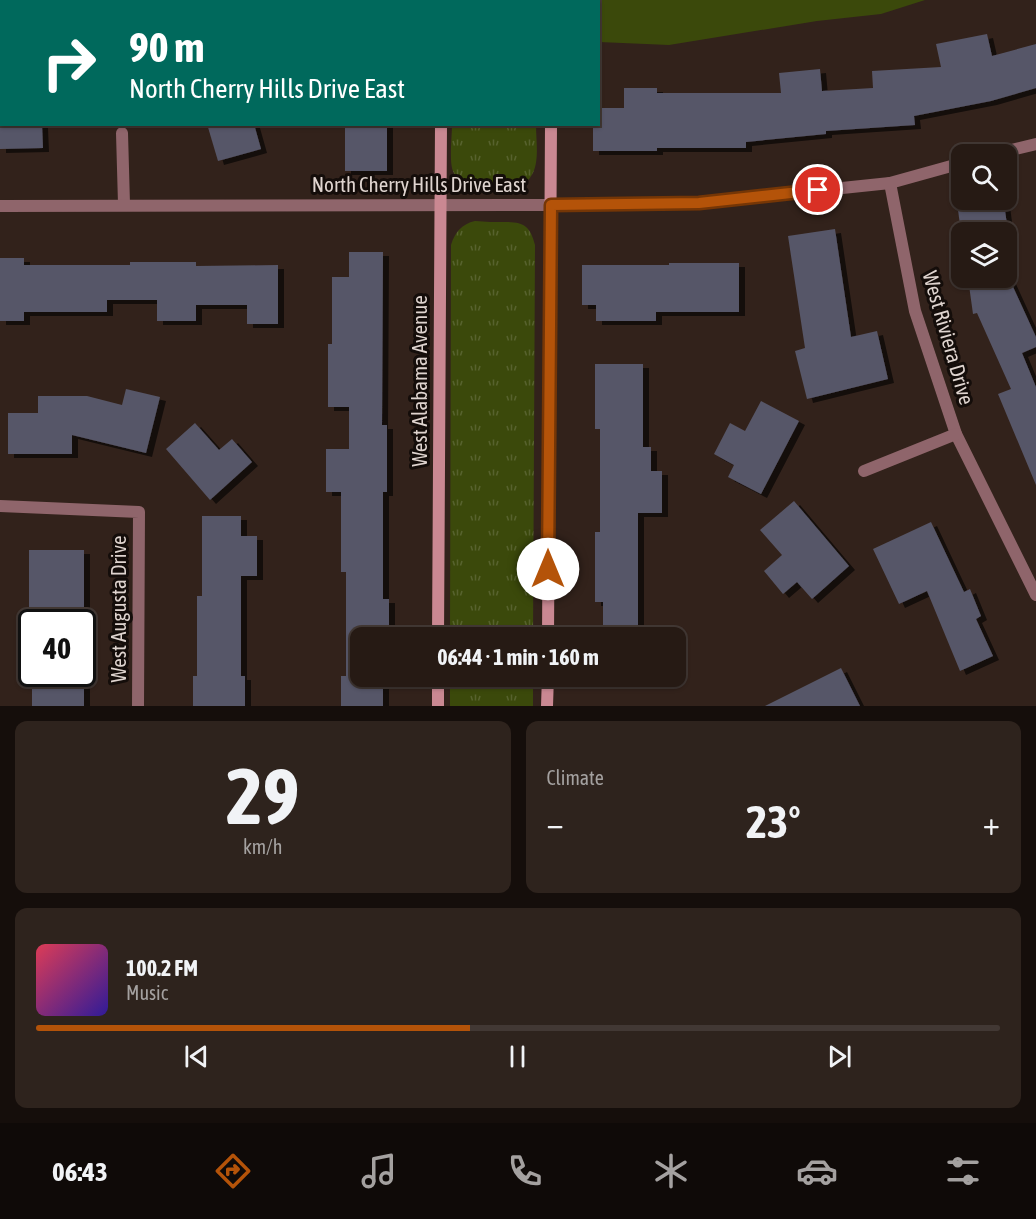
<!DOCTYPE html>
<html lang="en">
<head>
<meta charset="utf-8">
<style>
  body { margin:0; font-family:"Asap Condensed",sans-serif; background:#2e231d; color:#f1f3f6; height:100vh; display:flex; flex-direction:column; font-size:22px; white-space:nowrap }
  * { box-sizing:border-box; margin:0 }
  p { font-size:20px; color:#a4a1a0 }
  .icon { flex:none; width:33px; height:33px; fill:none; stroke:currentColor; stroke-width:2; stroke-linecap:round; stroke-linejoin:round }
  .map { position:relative; height:706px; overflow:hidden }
  .drawer { display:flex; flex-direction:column; gap:15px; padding:15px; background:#150e0b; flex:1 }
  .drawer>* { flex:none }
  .banner { position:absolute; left:0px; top:0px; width:600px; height:126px; box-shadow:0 2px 4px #0004,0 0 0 2px #423834; background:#00695c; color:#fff; overflow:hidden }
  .controls { position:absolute; left:951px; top:144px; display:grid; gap:12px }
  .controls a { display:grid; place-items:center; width:66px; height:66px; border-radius:12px; background:#261a14; box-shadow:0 2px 4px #0004,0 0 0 2px #423834; font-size:30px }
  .speed { position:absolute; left:18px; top:609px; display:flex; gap:12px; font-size:30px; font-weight:700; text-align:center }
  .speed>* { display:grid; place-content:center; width:78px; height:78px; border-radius:50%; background:#261a14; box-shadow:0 2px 4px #0004,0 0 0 2px #423834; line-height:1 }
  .speed .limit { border:3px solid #111; border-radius:9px; background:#fff; color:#111 }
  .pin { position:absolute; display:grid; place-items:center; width:51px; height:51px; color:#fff; margin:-26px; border:3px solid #fff; border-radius:50%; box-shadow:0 2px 6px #0007 }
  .me { position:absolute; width:66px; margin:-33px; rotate:0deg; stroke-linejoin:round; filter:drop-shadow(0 0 4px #0008) }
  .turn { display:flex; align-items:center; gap:21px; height:126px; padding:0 30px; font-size:27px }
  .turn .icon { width:78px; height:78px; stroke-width:2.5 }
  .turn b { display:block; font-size:42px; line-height:51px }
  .big { font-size:45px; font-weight:700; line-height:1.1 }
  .drawer .card { flex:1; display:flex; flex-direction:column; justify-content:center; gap:9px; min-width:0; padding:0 21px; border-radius:12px; background:#2e231d }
  .drawer .dial { align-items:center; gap:0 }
  .dial b { font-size:78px; line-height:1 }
  .song { display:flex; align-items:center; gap:18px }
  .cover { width:72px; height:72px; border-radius:9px; background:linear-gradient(135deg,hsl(350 70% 55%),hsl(250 70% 35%)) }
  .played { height:6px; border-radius:3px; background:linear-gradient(90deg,#b45309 45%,#423834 45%) }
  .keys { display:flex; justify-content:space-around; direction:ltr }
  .heat { display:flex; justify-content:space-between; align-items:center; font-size:33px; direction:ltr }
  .drawer .tiles { flex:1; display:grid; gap:15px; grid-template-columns:1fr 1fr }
  .card:last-child { grid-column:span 2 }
  .trip { position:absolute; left:350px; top:627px; width:336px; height:60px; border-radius:12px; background:#261a14; box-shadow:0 2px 4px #0004,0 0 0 2px #423834; font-weight:700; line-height:60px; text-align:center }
  .menu { display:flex; height:96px; justify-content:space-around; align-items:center; background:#0f0a08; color:#a4a1a0 }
  .menu .icon { width:42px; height:42px }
  .menu .current { color:#b45309 }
  .menu b { font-size:27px; color:#f1f3f6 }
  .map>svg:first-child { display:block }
  .green { fill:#3b490b }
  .park { fill:url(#park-tufts) }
  .building { fill:#575667; filter:url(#shadow) }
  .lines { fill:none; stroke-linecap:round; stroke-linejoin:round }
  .street { stroke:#8f656b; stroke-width:12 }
  .secondary { stroke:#ca8892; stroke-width:12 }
  .route-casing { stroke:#753606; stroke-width:15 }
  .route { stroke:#b45309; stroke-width:10 }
  .labels { text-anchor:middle; stroke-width:6; stroke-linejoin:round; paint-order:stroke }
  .street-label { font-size:21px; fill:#dfd4cf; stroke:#140d0a }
</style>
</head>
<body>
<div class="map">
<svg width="1036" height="706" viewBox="0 0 1036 706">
  <defs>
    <pattern id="park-tufts" width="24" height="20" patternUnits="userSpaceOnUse" patternTransform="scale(1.5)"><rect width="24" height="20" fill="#3b490b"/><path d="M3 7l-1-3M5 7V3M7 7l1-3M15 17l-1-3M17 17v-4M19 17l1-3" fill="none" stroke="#57622e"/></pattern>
    <filter id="shadow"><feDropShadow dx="6" dy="4" stdDeviation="0" flood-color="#0009"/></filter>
  </defs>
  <rect width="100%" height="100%" fill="#32221b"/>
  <polygon class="green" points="568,0 925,0 881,14 817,21 669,45 599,42 598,2 568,2"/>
  <g class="park">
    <path d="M 452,125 L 536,125 C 536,147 543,178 517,187 C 497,188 462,195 453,171 C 449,162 452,136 452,125 Z"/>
    <path d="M 475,221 C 485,222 495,222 505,222 C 524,222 530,226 535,245 L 533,637 L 450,637 L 451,245 C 455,232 462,224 475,221 Z"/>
    <rect x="450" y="677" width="83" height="29"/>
  </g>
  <g class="building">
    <polygon points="987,34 992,56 1036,44 1036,88 991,101 914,116 915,125 826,131 826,134 746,142 746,148 657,148 657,151 593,151 593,124 598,124 598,108 624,108 624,88 657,88 657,93 781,93 779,73 820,69 822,91 873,88 872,71 941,67 936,44"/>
    <polygon points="0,124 42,124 43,148 0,149"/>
    <polygon points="207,124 254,124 261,149 218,161"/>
    <rect x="345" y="124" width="42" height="47"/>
    <polygon points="1004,203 1008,232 961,232 958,210"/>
    <polygon points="835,229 851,337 877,331 888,379 807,399 795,351 805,348 788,236"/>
    <polygon points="349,252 383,252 382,425 387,425 387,492 383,492 383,599 389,599 389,638 360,638 360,676 383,676 383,706 341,706 341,676 346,676 346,572 341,572 341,492 326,492 326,449 349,449 349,407 328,407 328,344 332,344 332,277 349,277"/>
    <polygon points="0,258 24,258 24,265 130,265 130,262 196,262 196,266 278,265 278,324 247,324 247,305 196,305 196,321 157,321 157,300 107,300 107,312 24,312 24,321 0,321"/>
    <polygon points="669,263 739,263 739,312 656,312 656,321 596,321 596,305 582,305 582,265 669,265"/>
    <polygon points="968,278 1009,278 1036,337 1036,347 1022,353 1036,387 1036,485 998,394 1011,389 977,313 973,314"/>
    <polygon points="595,364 643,364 643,447 651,447 651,471 662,471 662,513 638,513 638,638 603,638 603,602 595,602 595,532 600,532 600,429 595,429"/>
    <polygon points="126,389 160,397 146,453 72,435 72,454 8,454 8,413 38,413 38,396 87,396 122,405"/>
    <polygon points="761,401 799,421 761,494 728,477 734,465 714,454 730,423 745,431"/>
    <polygon points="195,423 219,450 232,439 252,462 210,500 166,449"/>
    <polygon points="794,501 849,566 812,599 797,582 783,594 764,571 782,555 760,530"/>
    <polygon points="202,516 241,516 241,536 257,536 257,576 241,576 241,676 245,676 245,706 193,706 193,676 197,676 197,596 202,596"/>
    <polygon points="931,522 964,592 970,589 981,616 976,619 993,656 960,671 927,591 899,604 873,549"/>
    <rect x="29" y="550" width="55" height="72"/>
    <polygon points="841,668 860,706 765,706"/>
    <polygon points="46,674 84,674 84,706 32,706 32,675 46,675"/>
  </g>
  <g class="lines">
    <g class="street">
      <polyline points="122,133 124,204"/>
      <polyline points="995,154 1036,144"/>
      <polyline points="890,183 915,311 956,434 1036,595"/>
      <polyline points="0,206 551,205 699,203 890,183 962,163"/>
      <polyline points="864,471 956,434"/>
      <polyline points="0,506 139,512 138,706"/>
    </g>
    <g class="secondary">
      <polyline points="441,2 441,0"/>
      <polyline points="552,2 552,0"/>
      <polyline points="438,638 441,124"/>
      <polyline points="548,638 551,124"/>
      <polyline points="438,706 438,676"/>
      <polyline points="547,706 548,676"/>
    </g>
  </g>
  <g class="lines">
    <g class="route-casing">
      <polyline id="route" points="548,569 551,205 699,203 818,190"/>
    </g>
    <use href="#route" class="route"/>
  </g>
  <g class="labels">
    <g class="street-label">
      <text x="419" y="192">North Cherry Hills Drive East</text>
      <text transform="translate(948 338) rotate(74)" y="7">West Riviera Drive</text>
      <text transform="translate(420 381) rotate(-90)" y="7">West Alabama Avenue</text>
      <text transform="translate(119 609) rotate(-90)" y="7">West Augusta Drive</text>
    </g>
  </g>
</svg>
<div class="controls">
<a><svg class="icon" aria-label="search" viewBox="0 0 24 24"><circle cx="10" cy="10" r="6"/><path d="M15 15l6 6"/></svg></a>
<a><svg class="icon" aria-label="layers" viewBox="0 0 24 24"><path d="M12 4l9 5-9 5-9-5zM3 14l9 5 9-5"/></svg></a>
</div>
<div class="speed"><div class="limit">40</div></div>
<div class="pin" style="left:818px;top:190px;background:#d93025"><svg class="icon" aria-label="arrive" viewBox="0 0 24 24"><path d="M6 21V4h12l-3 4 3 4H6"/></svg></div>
<svg class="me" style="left:548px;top:569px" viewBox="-20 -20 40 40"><circle r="19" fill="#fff"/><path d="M0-13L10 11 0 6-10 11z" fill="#b45309"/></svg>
<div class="trip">06:44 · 1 min · 160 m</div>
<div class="banner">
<div class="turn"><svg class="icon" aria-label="right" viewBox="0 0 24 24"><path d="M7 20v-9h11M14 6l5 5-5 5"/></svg><div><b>90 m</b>North Cherry Hills Drive East</div></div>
</div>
</div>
<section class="drawer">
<div class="tiles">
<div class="card dial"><b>29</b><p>km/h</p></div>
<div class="card"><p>Climate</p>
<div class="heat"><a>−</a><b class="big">23°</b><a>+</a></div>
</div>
<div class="card">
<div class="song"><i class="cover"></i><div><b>100.2 FM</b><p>Music</p></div></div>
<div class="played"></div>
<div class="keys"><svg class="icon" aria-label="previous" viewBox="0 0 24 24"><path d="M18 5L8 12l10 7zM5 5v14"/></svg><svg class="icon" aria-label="pause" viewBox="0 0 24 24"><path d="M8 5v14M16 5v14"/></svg><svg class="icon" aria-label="next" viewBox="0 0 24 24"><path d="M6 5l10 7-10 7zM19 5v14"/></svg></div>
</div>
</div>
</section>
<nav class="menu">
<b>06:43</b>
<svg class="icon current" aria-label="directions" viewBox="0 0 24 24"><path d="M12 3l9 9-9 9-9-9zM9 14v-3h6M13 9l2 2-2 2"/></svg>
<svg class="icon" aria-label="music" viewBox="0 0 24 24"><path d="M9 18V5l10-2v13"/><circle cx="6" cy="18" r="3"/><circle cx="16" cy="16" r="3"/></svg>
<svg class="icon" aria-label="phone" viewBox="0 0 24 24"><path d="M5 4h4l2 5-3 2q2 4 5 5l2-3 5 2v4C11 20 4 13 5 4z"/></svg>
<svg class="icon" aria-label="climate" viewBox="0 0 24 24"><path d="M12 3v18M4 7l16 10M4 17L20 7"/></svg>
<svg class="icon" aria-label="car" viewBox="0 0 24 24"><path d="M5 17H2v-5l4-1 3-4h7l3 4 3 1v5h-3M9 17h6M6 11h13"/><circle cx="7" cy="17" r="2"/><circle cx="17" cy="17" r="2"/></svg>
<svg class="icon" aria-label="filters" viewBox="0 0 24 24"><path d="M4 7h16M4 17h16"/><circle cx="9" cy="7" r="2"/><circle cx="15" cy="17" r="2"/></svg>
</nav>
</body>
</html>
